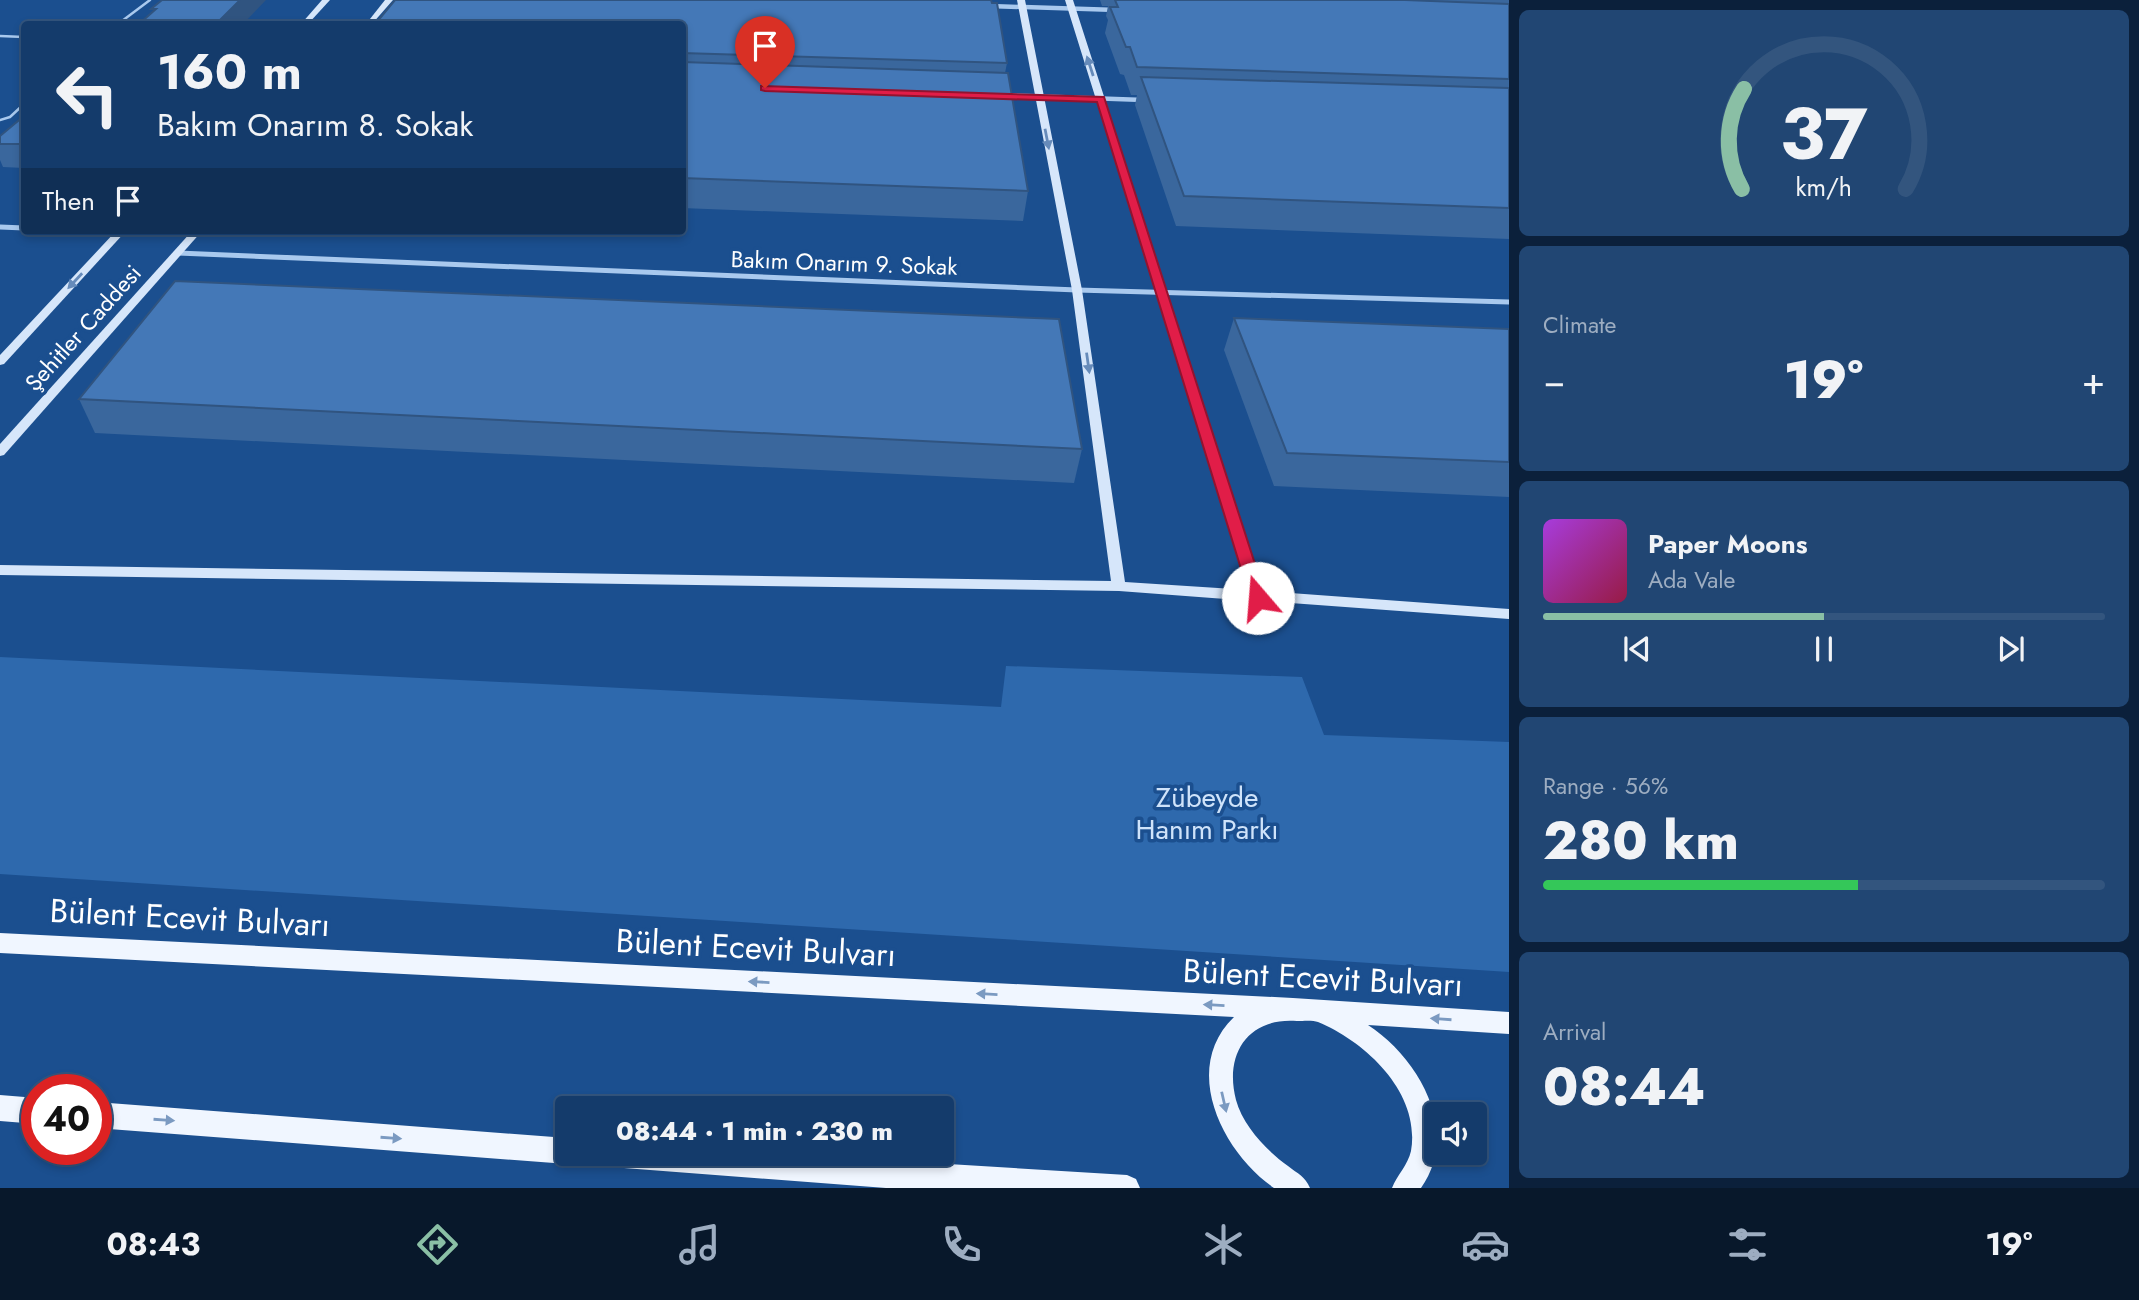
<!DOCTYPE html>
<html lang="en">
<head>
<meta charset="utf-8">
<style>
  body { margin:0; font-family:Jost,sans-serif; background:#214673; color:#f1f3f6; height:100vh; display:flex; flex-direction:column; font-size:26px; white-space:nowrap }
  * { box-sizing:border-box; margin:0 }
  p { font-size:23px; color:#9dadc1 }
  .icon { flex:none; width:38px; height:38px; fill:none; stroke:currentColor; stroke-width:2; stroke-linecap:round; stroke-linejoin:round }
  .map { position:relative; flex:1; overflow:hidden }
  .side { display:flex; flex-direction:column; gap:10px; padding:10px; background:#0b203b; width:630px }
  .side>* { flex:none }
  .top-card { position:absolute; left:21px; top:21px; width:665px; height:214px; border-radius:7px; box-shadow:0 4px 10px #0003,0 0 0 2px #33557e; background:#143b6b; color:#f1f3f6; overflow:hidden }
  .buttons { position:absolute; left:1424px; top:1102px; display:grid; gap:14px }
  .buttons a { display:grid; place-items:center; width:63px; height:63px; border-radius:7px; background:#143b6b; box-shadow:0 4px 10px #0003,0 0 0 2px #33557e; font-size:35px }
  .speed { position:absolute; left:21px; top:1074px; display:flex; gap:14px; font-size:35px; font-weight:700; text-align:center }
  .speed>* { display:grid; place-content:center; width:91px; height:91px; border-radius:50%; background:#143b6b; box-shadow:0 4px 10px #0003,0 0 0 2px #33557e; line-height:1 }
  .speed .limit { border:10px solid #d22; background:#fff; color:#111 }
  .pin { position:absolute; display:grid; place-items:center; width:60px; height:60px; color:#fff; margin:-72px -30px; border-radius:50% 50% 50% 0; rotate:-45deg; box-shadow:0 0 7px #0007 }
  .pin .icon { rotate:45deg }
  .me { position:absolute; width:77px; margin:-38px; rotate:342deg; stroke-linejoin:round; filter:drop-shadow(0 0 5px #0008) }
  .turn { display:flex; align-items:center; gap:24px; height:147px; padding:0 21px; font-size:32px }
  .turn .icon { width:91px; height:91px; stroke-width:2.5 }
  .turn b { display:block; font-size:49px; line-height:60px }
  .then { display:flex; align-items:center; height:66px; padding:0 21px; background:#0003; gap:14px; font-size:26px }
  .big { font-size:52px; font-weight:800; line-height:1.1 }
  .side .tile { flex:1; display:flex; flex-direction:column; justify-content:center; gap:10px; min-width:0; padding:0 24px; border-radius:10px; background:#214673 }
  .side .dial { align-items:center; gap:0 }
  .dial svg { height:182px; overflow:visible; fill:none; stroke:#33557e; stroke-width:7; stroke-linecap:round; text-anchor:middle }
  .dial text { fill:#f1f3f6; stroke:none }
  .song { display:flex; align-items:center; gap:21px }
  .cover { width:84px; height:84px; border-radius:10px; background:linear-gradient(135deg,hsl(280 70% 55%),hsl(340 70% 35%)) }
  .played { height:7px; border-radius:4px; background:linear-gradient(90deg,#8abfa5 50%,#33557e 50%) }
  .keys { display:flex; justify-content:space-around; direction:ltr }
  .heat { display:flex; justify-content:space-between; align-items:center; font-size:38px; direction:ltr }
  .charge { height:10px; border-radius:5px; background:linear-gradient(90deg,#34c759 56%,#33557e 0) }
  .trip { position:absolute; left:555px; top:1096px; width:399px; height:70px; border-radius:7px; background:#143b6b; box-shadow:0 4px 10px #0003,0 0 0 2px #33557e; font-weight:800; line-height:70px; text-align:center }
  .dock { display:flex; height:112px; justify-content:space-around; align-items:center; background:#08182b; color:#9dadc1 }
  .dock .icon { width:49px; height:49px }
  .dock .on { color:#8abfa5 }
  .dock b { font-size:32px; color:#f1f3f6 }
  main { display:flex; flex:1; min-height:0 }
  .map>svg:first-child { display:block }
  .green { fill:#2e69ad }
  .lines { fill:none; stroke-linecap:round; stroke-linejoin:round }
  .lane { stroke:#a9c9ee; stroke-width:2.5 }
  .street-far1 { stroke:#a9c9ee; stroke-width:4.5 }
  .street { stroke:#a9c9ee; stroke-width:5 }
  .secondary { fill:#d6e6fa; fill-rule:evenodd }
  .primary { fill:#f0f6ff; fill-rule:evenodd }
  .wall { fill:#3a679d }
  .shaded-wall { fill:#305480 }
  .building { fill:#4478b7; stroke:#305480; stroke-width:2 }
  .oneway { fill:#668bba }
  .oneway2 { fill:#7b9ac1 }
  .route { fill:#e11d48; stroke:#92132f; stroke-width:2 }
  .labels { text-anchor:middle; stroke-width:7; stroke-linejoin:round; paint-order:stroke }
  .far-street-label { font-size:23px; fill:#fff; stroke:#1b4f8f }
  .park-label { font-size:28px; fill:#cfe3fa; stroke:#1b4f8f }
  .near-street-label { font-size:33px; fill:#fff; stroke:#1b4f8f }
</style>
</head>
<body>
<main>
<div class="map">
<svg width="1509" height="1188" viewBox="0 0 1509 1188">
  <rect width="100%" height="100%" fill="#1b4f8f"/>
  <polygon class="green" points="0,657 1001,707 1006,666 1302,677 1324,735 1509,742 1509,972 0,874"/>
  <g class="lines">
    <g class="lane">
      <polyline points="118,24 150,0"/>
      <polyline points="0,36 24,37"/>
      <polyline points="0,120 10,117 24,104"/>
    </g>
    <g class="street-far1">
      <polyline points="989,6 1117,10"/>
      <polyline points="1003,95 1144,100"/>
    </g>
    <g class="street">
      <polyline points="0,227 24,228"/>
      <polyline points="178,253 1077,290 1509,302"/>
    </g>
    <g class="secondary">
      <polygon points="322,0 330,0 308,24 301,24"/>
      <polygon points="385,0 393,0 372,24 366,24"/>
      <polygon points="1017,0 1025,0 1082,290 1125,582 1249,590 1065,0 1073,0 1263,591 1509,609 1509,619 1263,601 1258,603 1252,601 1119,591 0,575 0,565 1111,581 1072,290"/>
      <polygon points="116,231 126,231 4,364 0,365 0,355"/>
      <polygon points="192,231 202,231 4,455 0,456 0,444"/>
    </g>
    <g class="primary">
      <path d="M 0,933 L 1293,998 L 1509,1012 L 1509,1034 L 1368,1025 C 1419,1058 1461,1132 1421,1188 L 1392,1188 C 1397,1175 1408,1165 1411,1151 C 1421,1093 1366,1042 1318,1022 C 1313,1020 1303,1021 1297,1021 C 1248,1017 1224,1054 1236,1100 C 1243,1126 1267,1151 1288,1166 C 1298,1174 1305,1176 1310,1188 L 1274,1188 C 1223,1153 1180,1069 1234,1017 L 0,953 Z"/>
      <polygon points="0,1095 37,1098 37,1124 0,1121"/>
      <polygon points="96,1102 567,1138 567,1153 579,1153 576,1160 567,1164 96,1128"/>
      <polygon points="585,1153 768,1153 1127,1175 1136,1179 1140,1188 886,1188 598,1166 589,1162"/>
    </g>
  </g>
  <g class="wall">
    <polygon points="395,0 991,0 992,3 997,3 1007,63 1005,73 1008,73 1028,191 1023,221 682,208 682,24 376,24 376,23"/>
    <polygon points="1100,0 1509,0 1509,239 1176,226 1135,105 1137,95 1131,95 1124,75 1120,74 1105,33 1108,20 1106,16 1108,6 1102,6"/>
    <polygon points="24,116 24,168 3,167 0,160 0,136"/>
    <polygon points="1234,318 1509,329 1509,497 1274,486 1224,350"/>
    <polygon points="79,399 1082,449 1074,483 95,433"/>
  </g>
  <polygon class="shaded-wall" points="240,0 266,0 243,24 216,24"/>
  <g class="building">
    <polygon points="162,0 240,0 216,24 139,24 156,9 151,9"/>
    <polygon points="395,0 991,0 992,3 997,3 1007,63 682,53 682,24 385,24 386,23 376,23"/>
    <polygon points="1115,0 1405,0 1509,4 1509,79 1137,67 1130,47 1126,47 1110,7 1118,7"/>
    <polygon points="682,62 1008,73 1028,191 682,178"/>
    <polygon points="1141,77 1509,88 1509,208 1184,196"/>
    <polygon points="24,116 24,144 0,144 0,136"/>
    <polygon points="175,281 1059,319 1082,449 79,399"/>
    <polygon points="1234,318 1509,329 1509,462 1287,453"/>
  </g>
  <defs><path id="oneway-solid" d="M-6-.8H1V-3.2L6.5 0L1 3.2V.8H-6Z" transform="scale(1.75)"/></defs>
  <g class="oneway">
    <use href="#oneway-solid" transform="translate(1090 66) rotate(-108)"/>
    <use href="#oneway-solid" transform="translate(1047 139) rotate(79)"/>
    <use href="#oneway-solid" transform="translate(75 281) rotate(133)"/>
    <use href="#oneway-solid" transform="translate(1088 363) rotate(82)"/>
  </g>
  <g class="oneway2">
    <use href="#oneway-solid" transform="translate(759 982) rotate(-177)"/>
    <use href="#oneway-solid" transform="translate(987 994) rotate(-177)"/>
    <use href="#oneway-solid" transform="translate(1214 1005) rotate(-177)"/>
    <use href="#oneway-solid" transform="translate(1441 1019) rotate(-176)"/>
    <use href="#oneway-solid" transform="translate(1224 1102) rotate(77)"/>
    <use href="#oneway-solid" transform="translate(164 1120) rotate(4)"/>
    <use href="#oneway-solid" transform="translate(391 1138) rotate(4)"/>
  </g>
  <polygon class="route" points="761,86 1104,97 1266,598 1264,602 1253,602 1250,598 1097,102 765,91 761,90"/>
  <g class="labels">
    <g class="far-street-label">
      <text transform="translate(844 263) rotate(2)" y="8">Bakım Onarım 9. Sokak</text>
      <text transform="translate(83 328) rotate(-48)" y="8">Şehitler Caddesi</text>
    </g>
    <g class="park-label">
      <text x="1207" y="807">Zübeyde<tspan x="1207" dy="32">Hanım Parkı</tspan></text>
    </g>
    <g class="near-street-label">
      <text transform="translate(190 917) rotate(3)" y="12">Bülent Ecevit Bulvarı</text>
      <text transform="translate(756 947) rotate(3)" y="12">Bülent Ecevit Bulvarı</text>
      <text transform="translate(1323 977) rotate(3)" y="12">Bülent Ecevit Bulvarı</text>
    </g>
  </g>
</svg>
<div class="buttons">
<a><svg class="icon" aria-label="sound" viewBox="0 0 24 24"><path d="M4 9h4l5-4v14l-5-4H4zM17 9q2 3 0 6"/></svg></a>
</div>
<div class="speed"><div class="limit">40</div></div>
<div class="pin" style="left:765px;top:88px;background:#d93025"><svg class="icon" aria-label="arrive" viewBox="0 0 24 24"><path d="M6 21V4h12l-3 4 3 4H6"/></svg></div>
<svg class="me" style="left:1258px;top:598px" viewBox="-20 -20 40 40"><circle r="19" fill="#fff"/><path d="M0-13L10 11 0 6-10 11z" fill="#e11d48"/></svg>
<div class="trip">08:44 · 1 min · 230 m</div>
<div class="top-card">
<div class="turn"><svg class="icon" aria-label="left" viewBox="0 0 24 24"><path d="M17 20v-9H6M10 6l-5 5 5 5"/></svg><div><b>160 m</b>Bakım Onarım 8. Sokak</div></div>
<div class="then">Then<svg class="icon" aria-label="arrive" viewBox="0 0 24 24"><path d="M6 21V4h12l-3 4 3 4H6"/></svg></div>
</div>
</div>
<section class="side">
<div class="tile dial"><svg viewBox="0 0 100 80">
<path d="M14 69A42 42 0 1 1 86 69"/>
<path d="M14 69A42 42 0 0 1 15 25" stroke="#8abfa5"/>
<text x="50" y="56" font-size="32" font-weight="700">37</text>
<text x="50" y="72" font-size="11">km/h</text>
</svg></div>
<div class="tile"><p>Climate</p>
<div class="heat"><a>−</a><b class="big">19°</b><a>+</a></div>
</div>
<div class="tile">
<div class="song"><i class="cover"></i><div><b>Paper Moons</b><p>Ada Vale</p></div></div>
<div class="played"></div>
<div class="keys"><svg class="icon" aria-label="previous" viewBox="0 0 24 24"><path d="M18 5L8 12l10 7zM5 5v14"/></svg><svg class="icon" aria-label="pause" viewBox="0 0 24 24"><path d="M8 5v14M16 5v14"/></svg><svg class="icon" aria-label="next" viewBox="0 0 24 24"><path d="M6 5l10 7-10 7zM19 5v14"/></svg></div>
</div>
<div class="tile"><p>Range · 56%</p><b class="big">280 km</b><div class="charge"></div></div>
<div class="tile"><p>Arrival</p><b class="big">08:44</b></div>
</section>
</main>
<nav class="dock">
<b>08:43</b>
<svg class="icon on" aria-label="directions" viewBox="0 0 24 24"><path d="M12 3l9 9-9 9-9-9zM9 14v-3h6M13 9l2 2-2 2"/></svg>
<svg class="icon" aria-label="music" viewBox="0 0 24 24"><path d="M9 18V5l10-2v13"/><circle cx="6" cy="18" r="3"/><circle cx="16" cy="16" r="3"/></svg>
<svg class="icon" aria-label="phone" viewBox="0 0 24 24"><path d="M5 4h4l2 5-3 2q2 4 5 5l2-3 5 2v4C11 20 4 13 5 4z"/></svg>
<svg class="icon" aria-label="climate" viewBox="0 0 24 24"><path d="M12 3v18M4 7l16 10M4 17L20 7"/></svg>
<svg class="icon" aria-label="car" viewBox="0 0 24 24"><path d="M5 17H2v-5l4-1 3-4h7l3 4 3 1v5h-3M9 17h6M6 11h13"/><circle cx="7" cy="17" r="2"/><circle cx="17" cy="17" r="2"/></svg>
<svg class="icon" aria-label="filters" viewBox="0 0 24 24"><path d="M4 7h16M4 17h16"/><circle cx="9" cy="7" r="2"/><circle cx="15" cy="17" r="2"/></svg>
<b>19°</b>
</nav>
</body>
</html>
